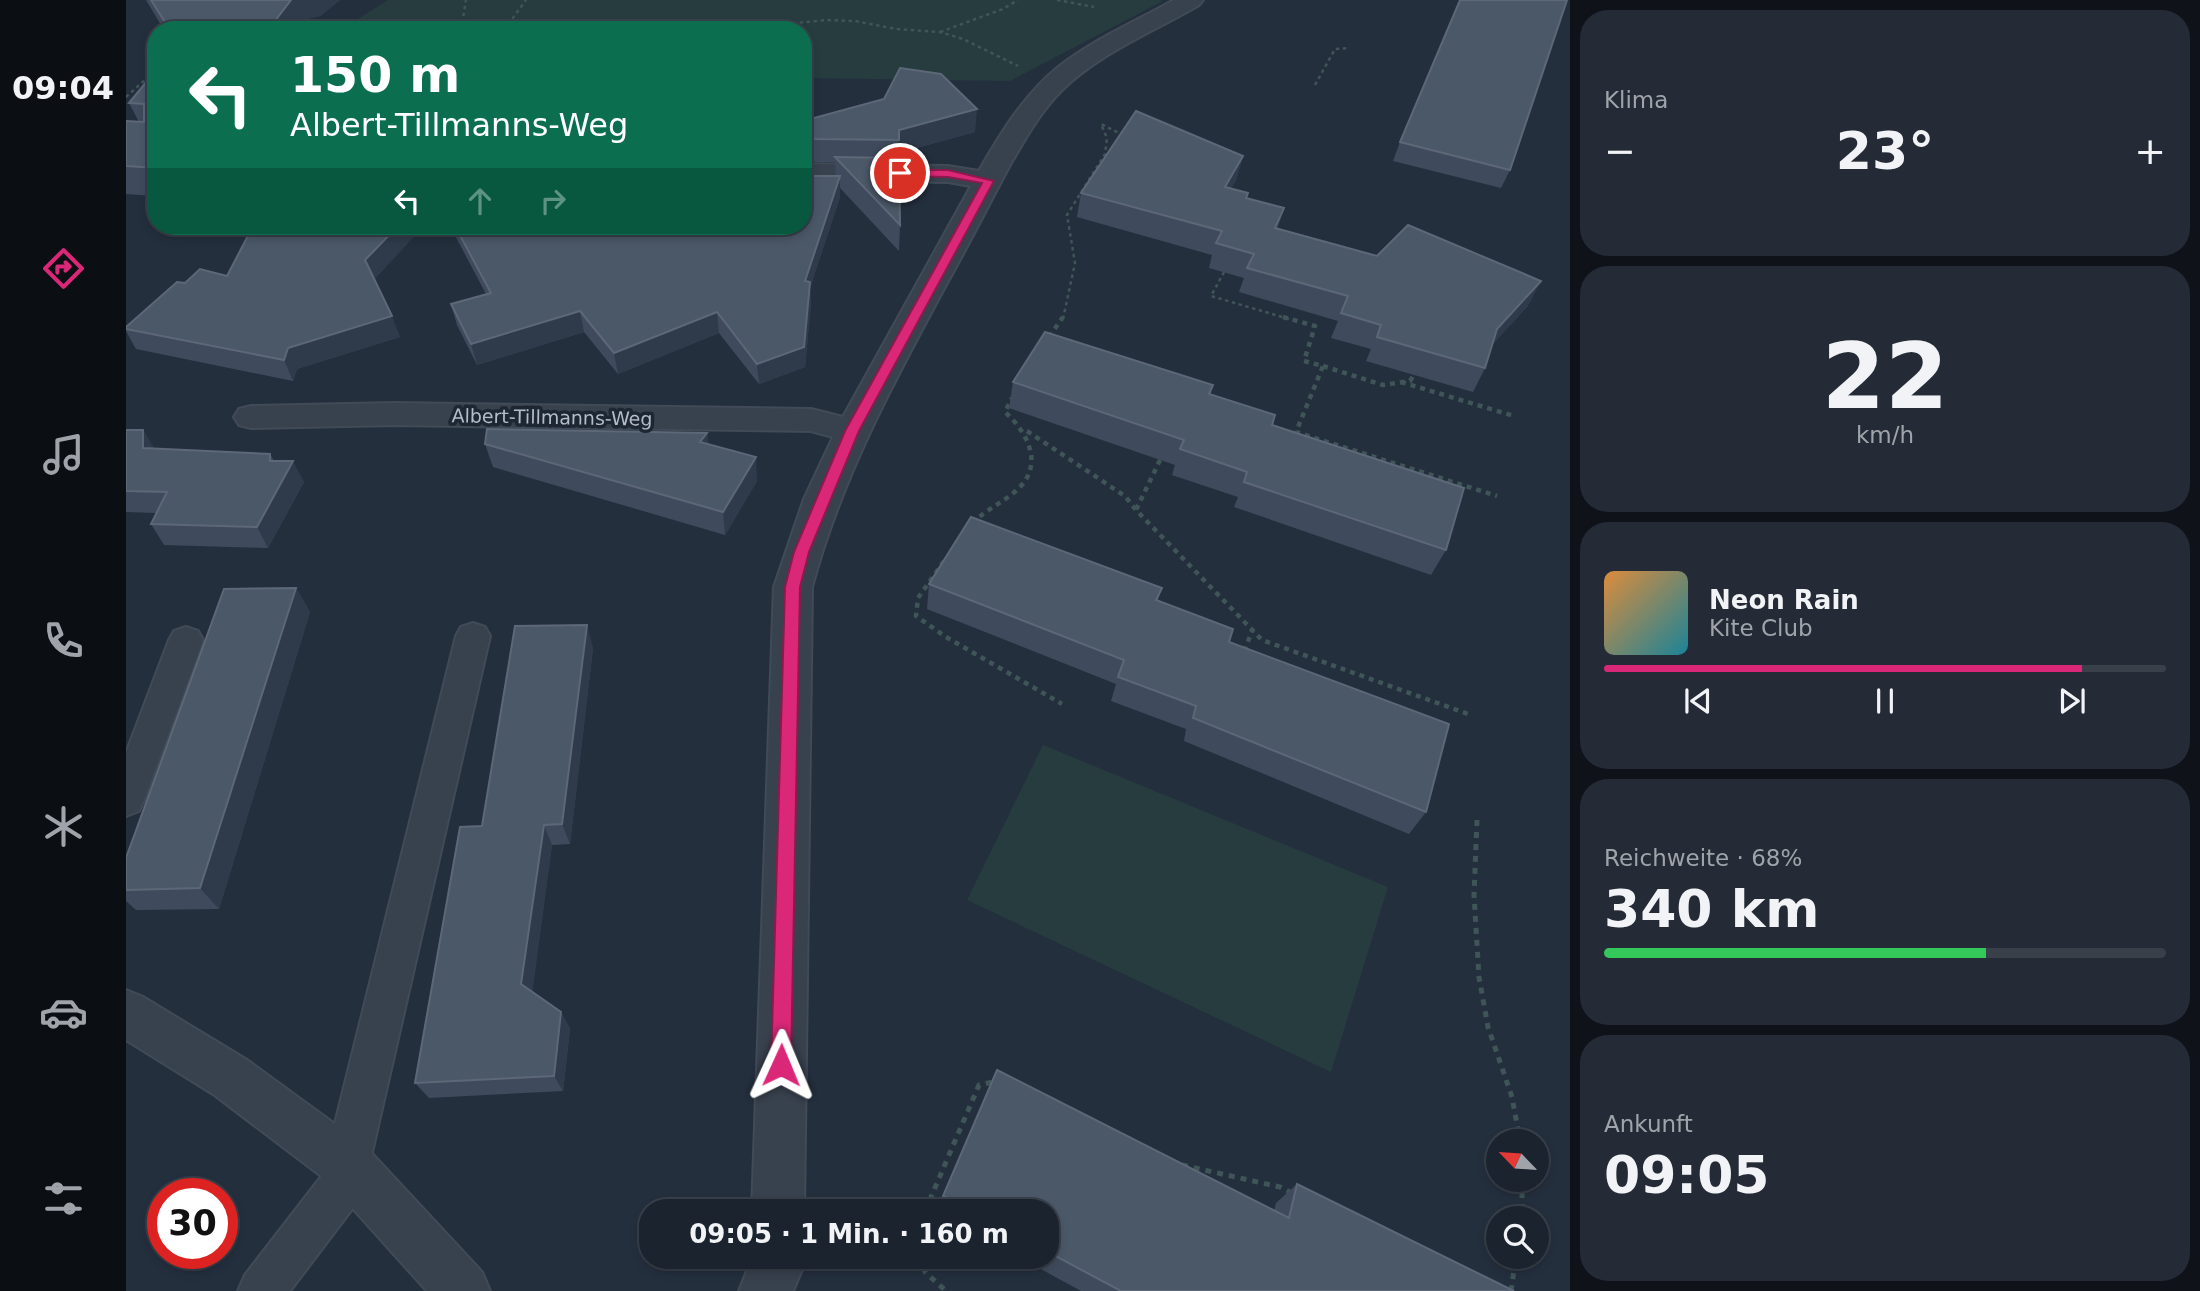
<!DOCTYPE html>
<html lang="de">
<head>
<meta charset="utf-8">
<style>
  body { margin:0; font-family:"DejaVu Sans",sans-serif; background:#242b36; color:#f1f3f6; height:100vh; display:flex; flex-direction:column; font-size:26px; white-space:nowrap }
  * { box-sizing:border-box; margin:0 }
  p { font-size:23px; color:#a0a4aa }
  .icon { flex:none; width:38px; height:38px; fill:none; stroke:currentColor; stroke-width:2; stroke-linecap:round; stroke-linejoin:round }
  .map { position:relative; flex:1; overflow:hidden }
  .side { display:flex; flex-direction:column; gap:10px; padding:10px; background:#0f1319; width:630px }
  .side>* { flex:none }
  .banner { position:absolute; left:21px; top:21px; width:665px; height:214px; border-radius:28px; box-shadow:0 4px 10px #0003,0 0 0 2px #39404a; background:#0b6e4f; color:#fff; overflow:hidden }
  .needle { width:46px; rotate:295deg }
  .buttons { position:absolute; left:1360px; top:1129px; display:grid; gap:14px }
  .buttons a { display:grid; place-items:center; width:63px; height:63px; border-radius:50%; background:#1b232e; box-shadow:0 4px 10px #0003,0 0 0 2px #39404a; font-size:35px }
  .speed { position:absolute; left:21px; top:1178px; display:flex; gap:14px; font-size:35px; font-weight:700; text-align:center }
  .speed>* { display:grid; place-content:center; width:91px; height:91px; border-radius:50%; background:#1b232e; box-shadow:0 4px 10px #0003,0 0 0 2px #39404a; line-height:1 }
  .speed .limit { border:10px solid #d22; background:#fff; color:#111 }
  .pin { position:absolute; display:grid; place-items:center; width:60px; height:60px; color:#fff; margin:-30px; border:4px solid #fff; border-radius:50%; box-shadow:0 2px 7px #0007 }
  .me { position:absolute; width:77px; margin:-38px; rotate:1deg; stroke-linejoin:round; filter:drop-shadow(0 0 5px #0008) }
  .turn { display:flex; align-items:center; gap:24px; height:147px; padding:0 28px; font-size:32px }
  .turn .icon { width:91px; height:91px; stroke-width:2.5 }
  .turn b { display:block; font-size:49px; line-height:60px }
  .lanes { display:flex; align-items:center; height:66px; padding:0 28px; background:#0003; justify-content:center; gap:35px; direction:ltr }
  .lanes .off { opacity:.35 }
  .big { font-size:52px; font-weight:700; line-height:1.1 }
  .side .card { flex:1; display:flex; flex-direction:column; justify-content:center; gap:10px; min-width:0; padding:0 24px; border-radius:28px; background:#242b36 }
  .side .dial { align-items:center; gap:0 }
  .dial b { font-size:91px; line-height:1 }
  .song { display:flex; align-items:center; gap:21px }
  .cover { width:84px; height:84px; border-radius:10px; background:linear-gradient(135deg,hsl(30 70% 55%),hsl(190 70% 35%)) }
  .played { height:7px; border-radius:4px; background:linear-gradient(90deg,#db2777 85%,#39404a 85%) }
  .keys { display:flex; justify-content:space-around; direction:ltr }
  .heat { display:flex; justify-content:space-between; align-items:center; font-size:38px; direction:ltr }
  .charge { height:10px; border-radius:5px; background:linear-gradient(90deg,#34c759 68%,#39404a 0) }
  .trip { position:absolute; left:513px; top:1199px; width:420px; height:70px; border-radius:28px; background:#1b232e; box-shadow:0 4px 10px #0003,0 0 0 2px #39404a; font-weight:700; line-height:70px; text-align:center }
  main { display:flex; flex:1; min-height:0 }
  .tabs { display:flex; flex-direction:column; width:126px; justify-content:space-around; align-items:center; background:#0b0e12; color:#a0a4aa }
  .tabs .icon { width:49px; height:49px }
  .tabs .on { color:#db2777 }
  .tabs b { font-size:32px; color:#f1f3f6 }
  .map>svg:first-child { display:block }
  .green { fill:#263c3f }
  .lines { fill:none; stroke-linecap:round; stroke-linejoin:round }
  .lane-casing { stroke:#414a57; stroke-width:4 }
  .street-casing { stroke:#414a57; stroke-width:4 }
  .path-far2 { stroke:#3f5557; stroke-width:2.5; stroke-dasharray:3.5 3.5; stroke-linecap:butt }
  .path-far1 { stroke:#3f5557; stroke-width:4.5; stroke-dasharray:5 5; stroke-linecap:butt }
  .path { stroke:#3f5557; stroke-width:5; stroke-dasharray:6 6; stroke-linecap:butt }
  .lane { fill:#38414e; fill-rule:evenodd }
  .street { fill:#38414e; fill-rule:evenodd }
  .wall { fill:#3f4b5c }
  .shaded-wall { fill:#2f3b4b }
  .building { fill:#4b5868; stroke:#5c6777; stroke-width:2 }
  .route { fill:#db2777; stroke:#8e194d; stroke-width:2 }
  .labels { text-anchor:middle; stroke-width:7; stroke-linejoin:round; paint-order:stroke }
  .street-label { font-size:19px; fill:#b4bcc9; stroke:#1d2633 }
</style>
</head>
<body>
<main>
<nav class="tabs">
<b>09:04</b>
<svg class="icon on" aria-label="directions" viewBox="0 0 24 24"><path d="M12 3l9 9-9 9-9-9zM9 14v-3h6M13 9l2 2-2 2"/></svg>
<svg class="icon" aria-label="music" viewBox="0 0 24 24"><path d="M9 18V5l10-2v13"/><circle cx="6" cy="18" r="3"/><circle cx="16" cy="16" r="3"/></svg>
<svg class="icon" aria-label="phone" viewBox="0 0 24 24"><path d="M5 4h4l2 5-3 2q2 4 5 5l2-3 5 2v4C11 20 4 13 5 4z"/></svg>
<svg class="icon" aria-label="climate" viewBox="0 0 24 24"><path d="M12 3v18M4 7l16 10M4 17L20 7"/></svg>
<svg class="icon" aria-label="car" viewBox="0 0 24 24"><path d="M5 17H2v-5l4-1 3-4h7l3 4 3 1v5h-3M9 17h6M6 11h13"/><circle cx="7" cy="17" r="2"/><circle cx="17" cy="17" r="2"/></svg>
<svg class="icon" aria-label="filters" viewBox="0 0 24 24"><path d="M4 7h16M4 17h16"/><circle cx="9" cy="7" r="2"/><circle cx="15" cy="17" r="2"/></svg>
</nav>
<div class="map">
<svg width="1444" height="1291" viewBox="0 0 1444 1291">
  <rect width="100%" height="100%" fill="#242f3e"/>
  <g class="green">
    <polygon points="262,0 1033,0 1037,1 884,81 677,78 677,30 214,30"/>
    <polygon points="917,745 1262,887 1205,1072 841,900"/>
  </g>
  <g class="lines">
    <g class="lane-casing">
      <g id="lane">
        <polygon points="347,623 359,627 364,636 244,1161 248,1172 242,1188 164,1291 112,1291 119,1275 201,1169 199,1164 330,636 335,627"/>
        <polygon points="60,627 72,631 77,640 18,800 13,811 0,816 0,753 43,640 48,631"/>
      </g>
    </g>
    <g class="street-casing">
      <g id="street">
        <path d="M 1048,0 L 1077,0 L 1073,5 C 1027,32 973,53 935,91 C 914,112 900,138 885,163 C 864,202 843,244 820,285 C 767,383 715,479 686,587 L 678,1211 L 626,1211 L 648,587 L 678,499 L 707,437 L 685,431 L 268,425 L 125,428 L 113,425 L 108,417 L 113,409 L 125,406 L 268,403 L 685,409 L 717,417 L 845,186 L 822,182 L 677,180 L 677,164 L 822,166 L 853,171 C 874,134 898,95 931,68 C 966,40 1009,22 1048,0 Z"/>
        <polygon points="0,990 17,997 121,1060 239,1146 356,1272 364,1291 301,1291 203,1182 87,1094 0,1040"/>
        <polygon points="624,1256 676,1256 677,1267 667,1291 613,1291 623,1266"/>
      </g>
    </g>
    <g class="path-far2">
      <polyline points="931,0 968,7"/>
      <polyline points="335,30 340,0"/>
      <polyline points="378,30 400,0"/>
      <polyline points="597,30 701,20 729,21 770,29 814,32 837,39 892,66"/>
      <polyline points="814,32 877,9 892,0"/>
      <polyline points="1189,85 1209,49 1224,48"/>
      <polyline points="0,97 30,70"/>
      <polyline points="1098,272 1085,296 1163,319"/>
      <polyline points="937,319 949,263 941,215 979,154 981,138 975,124 997,135"/>
    </g>
    <g class="path-far1">
      <polyline points="1157,317 1189,326 1178,361 1197,366 1170,432 1371,496"/>
      <polyline points="923,337 937,317"/>
      <polyline points="1197,366 1257,385 1284,381 1288,375"/>
      <polyline points="1275,382 1388,416"/>
      <polyline points="901,431 999,496 1010,510"/>
      <polyline points="1034,460 1010,510 1136,640 1342,714"/>
      <path d="M 846,523 C 861,509 880,501 894,487 C 918,462 900,431 879,412 L 886,398"/>
      <polyline points="818,561 792,598 790,616 820,637 936,704"/>
      <polyline points="1118,651 1127,629"/>
    </g>
    <g class="path">
      <polyline points="1351,820 1348,895 1353,977 1362,1027 1386,1097 1394,1141"/>
      <polyline points="1056,1165 1154,1187 1166,1193"/>
      <polyline points="1396,1180 1396,1218"/>
      <polyline points="799,1211 853,1085 871,1081"/>
      <polyline points="795,1256 799,1272 820,1291"/>
      <polyline points="1385,1291 1390,1256"/>
    </g>
    <use href="#lane" class="lane"/>
    <use href="#street" class="street"/>
  </g>
  <g class="wall">
    <polygon points="20,0 214,0 194,16 181,19 173,30 38,30"/>
    <polygon points="30,70 30,196 0,194 0,121 13,122 3,103"/>
    <polygon points="677,121 849,132 772,153 774,225 773,251 714,188 714,197 684,288 685,303 679,367 633,384 593,333 492,374 458,332 351,365 331,325 325,304 360,294 324,226 677,226 710,176 709,162 689,162 677,149"/>
    <polygon points="1274,142 1384,170 1375,188 1267,161"/>
    <polygon points="1117,156 1110,180 1105,188 1121,198 1152,229 1402,306 1366,344 1359,368 1347,392 1240,361 1245,349 1205,338 1212,321 1113,292 1118,278 1083,268 1086,255 951,217 955,193"/>
    <polygon points="101,276 248,279 274,337 171,369 167,381 10,349 0,331 0,327 59,283"/>
    <polygon points="887,382 1087,385 1084,395 1146,425 1320,550 1305,575 1108,507 1112,497 1046,475 1049,465 883,408"/>
    <polygon points="0,430 17,430 28,449 144,454 148,461 178,482 142,548 38,545 25,524 30,513 0,512"/>
    <polygon points="581,433 582,444 631,481 599,535 367,467 359,444"/>
    <polygon points="803,584 1036,588 1032,600 1103,642 1300,812 1283,834 1058,741 1060,729 985,701 990,684 801,609"/>
    <polygon points="170,588 184,612 93,909 10,910 0,901 0,858"/>
    <polygon points="467,648 444,844 426,845 406,992 435,1012 444,1029 437,1091 303,1098 289,1083 356,826"/>
    <polygon points="1171,1184 1388,1291 955,1291 891,1256 920,1256 920,1211 814,1211 817,1196 1148,1211 1150,1203"/>
  </g>
  <g class="shaded-wall">
    <polygon points="165,0 214,0 194,16 181,19 173,30 142,30"/>
    <polygon points="851,109 849,132 772,153 773,130"/>
    <polygon points="1117,156 1110,180 1093,211 1099,187"/>
    <polygon points="714,176 714,197 684,288 685,303 679,367 633,384 631,364 679,281"/>
    <polygon points="1158,208 1151,232 1149,228"/>
    <polygon points="272,226 298,226 247,281 239,260"/>
    <polygon points="1415,281 1402,306 1358,354 1371,329"/>
    <polygon points="454,311 458,332 351,365 345,344"/>
    <polygon points="591,312 593,333 492,374 488,353"/>
    <polygon points="266,316 274,337 171,369 167,381 158,360 162,348"/>
    <polygon points="17,430 30,451 17,448"/>
    <polygon points="581,433 584,456 574,442"/>
    <polygon points="630,457 631,481 599,535 597,512"/>
    <polygon points="167,461 178,482 142,548 131,527"/>
    <polygon points="170,588 184,612 93,909 74,888"/>
    <polygon points="461,625 467,648 444,844 436,824"/>
    <polygon points="418,825 426,845 405,1002 395,984"/>
    <polygon points="435,1012 444,1029 437,1091 428,1076"/>
  </g>
  <g class="building">
    <polygon points="25,0 165,0 142,30 44,30"/>
    <polygon points="1334,0 1441,0 1384,170 1274,142"/>
    <polygon points="774,68 815,74 851,109 773,130 773,140 689,139 677,127 677,121 758,99"/>
    <polygon points="30,70 30,168 0,166 0,121 18,122 18,104 3,103"/>
    <polygon points="1010,111 1117,156 1099,187 1122,193 1120,198 1158,208 1149,228 1251,256 1282,225 1415,281 1371,329 1359,368 1251,337 1255,325 1215,313 1222,296 1121,268 1128,254 1090,243 1096,231 955,193"/>
    <polygon points="709,157 773,158 774,225"/>
    <polygon points="677,176 714,176 679,281 684,282 678,347 631,364 591,312 488,353 454,311 345,344 325,304 365,293 329,226 677,226"/>
    <polygon points="127,226 272,226 239,260 266,316 162,348 158,360 0,329 0,327 51,282 59,283 74,269 101,276"/>
    <polygon points="919,332 1087,385 1083,394 1149,415 1146,425 1338,488 1320,550 1118,482 1121,472 1054,449 1058,440 887,382"/>
    <polygon points="361,429 581,433 574,442 630,457 597,512 359,444"/>
    <polygon points="0,430 17,430 17,448 144,454 144,461 167,461 131,527 25,524 41,492 0,491"/>
    <polygon points="845,517 1036,588 1030,600 1107,629 1103,642 1323,724 1300,812 1067,718 1070,706 992,677 998,660 803,584"/>
    <polygon points="170,588 74,888 0,890 0,858 98,589"/>
    <polygon points="461,625 436,824 418,825 395,984 435,1012 428,1076 289,1083 334,827 356,826 389,626"/>
    <polygon points="871,1070 1163,1218 1171,1184 1388,1291 995,1291 920,1251 920,1211 846,1211 817,1196"/>
  </g>
  <polygon class="route" points="774,170 822,170 868,181 733,431 683,552 674,587 665,1065 662,1072 655,1075 648,1072 645,1065 659,587 668,552 719,431 856,183 822,177 770,176 770,171"/>
  <g class="labels">
    <g class="street-label">
      <text transform="translate(426 417) rotate(1)" y="7">Albert-Tillmanns-Weg</text>
    </g>
  </g>
</svg>
<div class="buttons">
<a><svg class="needle" viewBox="-14 -14 28 28"><path d="M0-13l5 13h-10z" fill="#e53935"/><path d="M0 13l5-13h-10z" fill="#a0a4aa"/></svg></a>
<a><svg class="icon" aria-label="search" viewBox="0 0 24 24"><circle cx="10" cy="10" r="6"/><path d="M15 15l6 6"/></svg></a>
</div>
<div class="speed"><div class="limit">30</div></div>
<div class="pin" style="left:774px;top:173px;background:#d93025"><svg class="icon" aria-label="arrive" viewBox="0 0 24 24"><path d="M6 21V4h12l-3 4 3 4H6"/></svg></div>
<svg class="me" style="left:655px;top:1065px" viewBox="-20 -20 40 40"><path d="M0-17L14 15 0 8-14 15z" fill="#db2777" stroke="#fff" stroke-width="4"/></svg>
<div class="trip">09:05 · 1 Min. · 160 m</div>
<div class="banner">
<div class="turn"><svg class="icon" aria-label="left" viewBox="0 0 24 24"><path d="M17 20v-9H6M10 6l-5 5 5 5"/></svg><div><b>150 m</b>Albert-Tillmanns-Weg</div></div>
<div class="lanes"><svg class="icon" aria-label="left" viewBox="0 0 24 24"><path d="M17 20v-9H6M10 6l-5 5 5 5"/></svg><svg class="icon off" aria-label="ahead" viewBox="0 0 24 24"><path d="M12 20V5M6 11l6-6 6 6"/></svg><svg class="icon off" aria-label="right" viewBox="0 0 24 24"><path d="M7 20v-9h11M14 6l5 5-5 5"/></svg></div>
</div>
</div>
<section class="side">
<div class="card"><p>Klima</p>
<div class="heat"><a>−</a><b class="big">23°</b><a>+</a></div>
</div>
<div class="card dial"><b>22</b><p>km/h</p></div>
<div class="card">
<div class="song"><i class="cover"></i><div><b>Neon Rain</b><p>Kite Club</p></div></div>
<div class="played"></div>
<div class="keys"><svg class="icon" aria-label="previous" viewBox="0 0 24 24"><path d="M18 5L8 12l10 7zM5 5v14"/></svg><svg class="icon" aria-label="pause" viewBox="0 0 24 24"><path d="M8 5v14M16 5v14"/></svg><svg class="icon" aria-label="next" viewBox="0 0 24 24"><path d="M6 5l10 7-10 7zM19 5v14"/></svg></div>
</div>
<div class="card"><p>Reichweite · 68%</p><b class="big">340 km</b><div class="charge"></div></div>
<div class="card"><p>Ankunft</p><b class="big">09:05</b></div>
</section>
</main>
</body>
</html>
